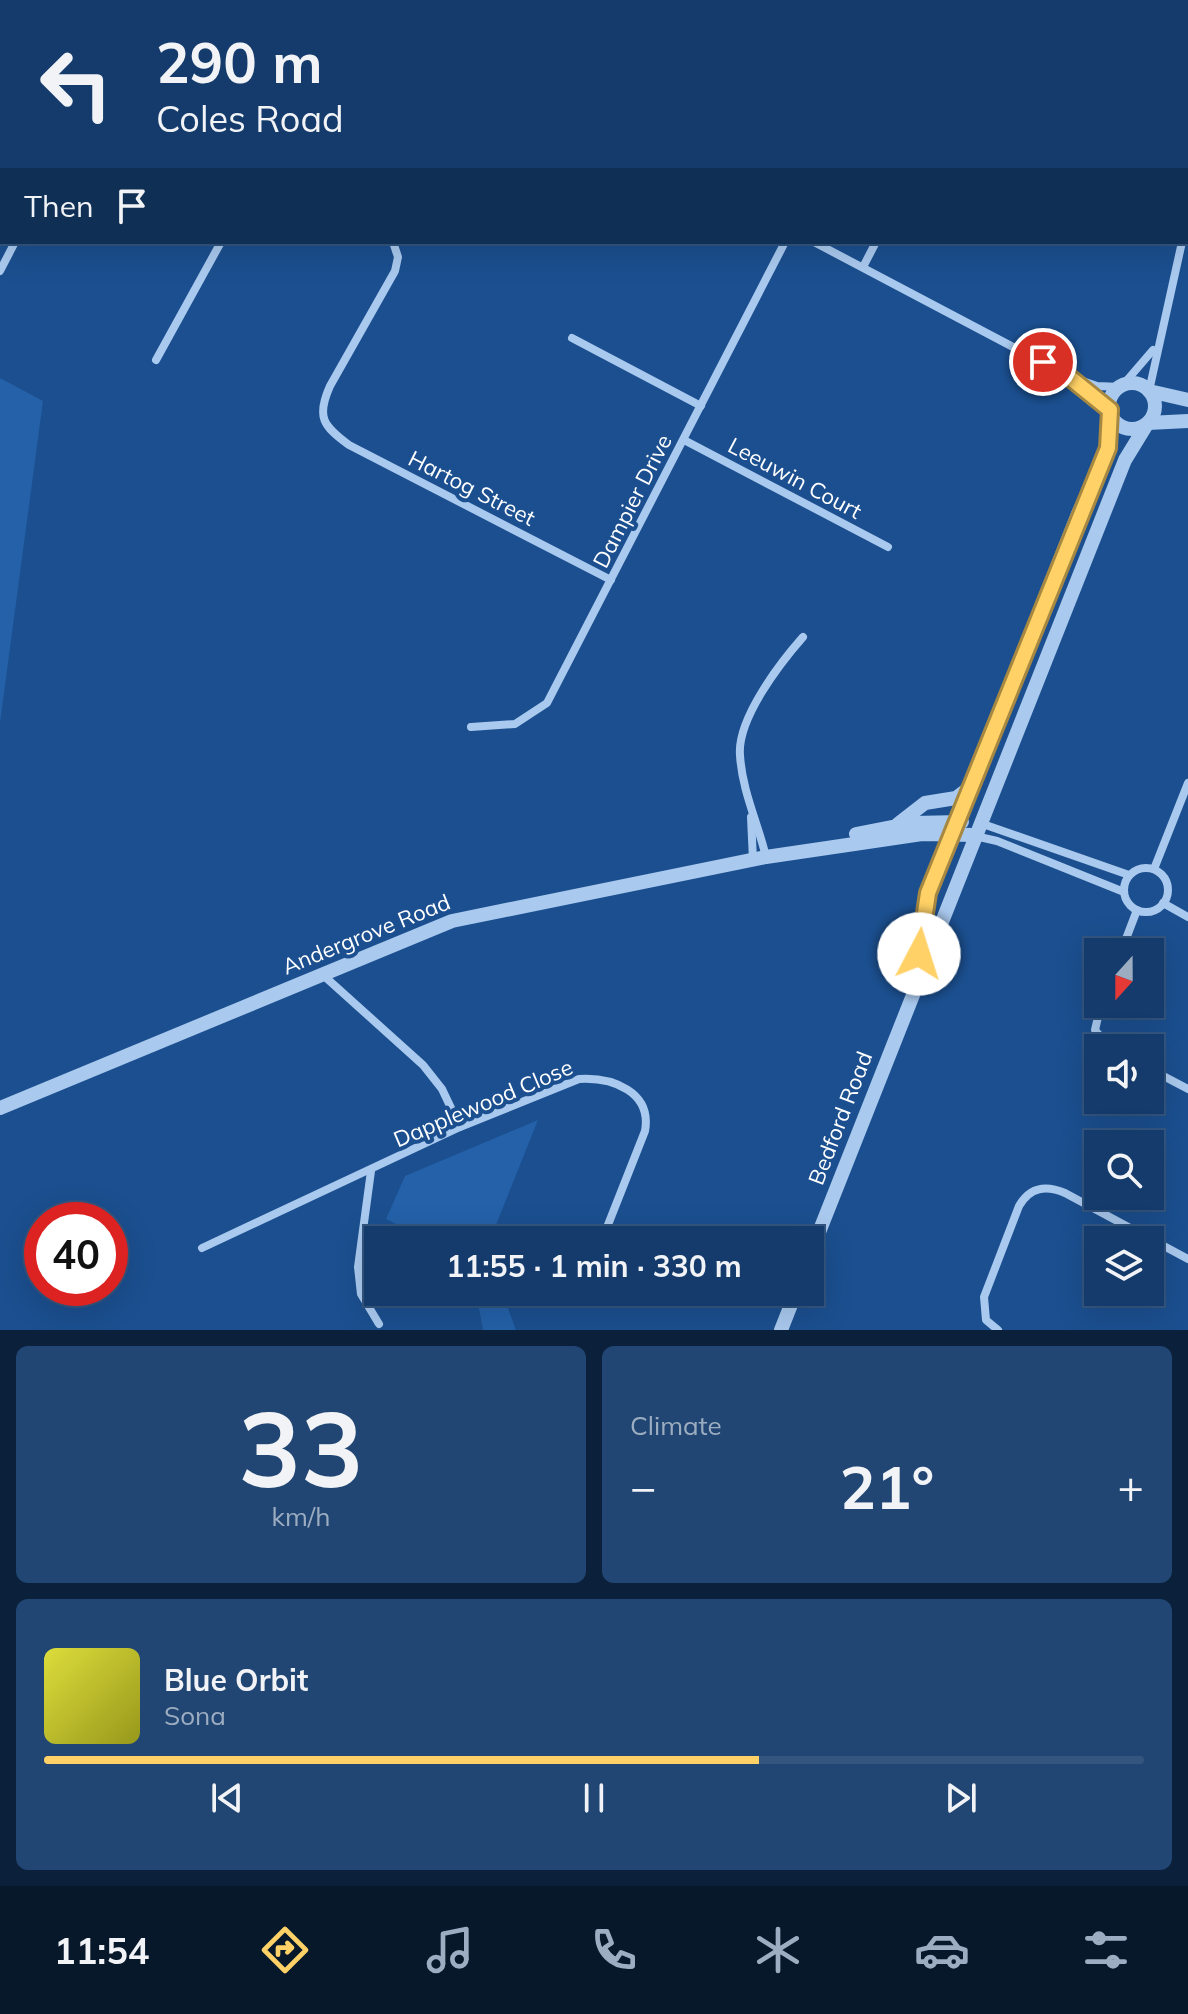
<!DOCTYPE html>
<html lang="en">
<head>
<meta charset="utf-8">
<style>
  body { margin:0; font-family:Mulish,sans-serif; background:#214673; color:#f1f3f6; height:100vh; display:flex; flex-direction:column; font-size:30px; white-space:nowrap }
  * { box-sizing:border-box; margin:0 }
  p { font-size:26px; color:#9dadc1 }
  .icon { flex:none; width:44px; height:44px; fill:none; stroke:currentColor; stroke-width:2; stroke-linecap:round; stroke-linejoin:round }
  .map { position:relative; height:1330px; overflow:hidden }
  .sheet { display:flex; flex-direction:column; gap:16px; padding:16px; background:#0b203b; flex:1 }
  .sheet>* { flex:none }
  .hud { position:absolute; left:0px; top:0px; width:1188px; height:244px; box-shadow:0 8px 32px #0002,0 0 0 2px #33557e; background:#143b6b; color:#f1f3f6; overflow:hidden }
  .needle { width:52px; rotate:201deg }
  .fabs { position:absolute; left:1084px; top:938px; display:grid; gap:16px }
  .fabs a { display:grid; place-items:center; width:80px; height:80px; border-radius:0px; background:#143b6b; box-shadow:0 8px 32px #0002,0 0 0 2px #33557e; font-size:40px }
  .speed { position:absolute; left:24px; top:1202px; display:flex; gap:16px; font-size:40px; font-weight:700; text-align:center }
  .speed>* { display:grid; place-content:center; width:104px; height:104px; border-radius:50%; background:#143b6b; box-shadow:0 8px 32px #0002,0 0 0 2px #33557e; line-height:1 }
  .speed .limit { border:12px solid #d22; background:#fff; color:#111 }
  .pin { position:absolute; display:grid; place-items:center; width:68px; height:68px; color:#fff; margin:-34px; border:4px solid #fff; border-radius:50%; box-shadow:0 2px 8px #0007 }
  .me { position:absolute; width:88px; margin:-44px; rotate:5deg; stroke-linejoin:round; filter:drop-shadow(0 0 6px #0008) }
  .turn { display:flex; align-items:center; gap:28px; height:168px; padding:0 24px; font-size:36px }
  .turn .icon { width:104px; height:104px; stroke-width:2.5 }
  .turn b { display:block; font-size:56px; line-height:68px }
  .then { display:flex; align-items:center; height:76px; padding:0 24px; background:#0003; gap:16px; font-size:30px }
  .big { font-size:60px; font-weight:700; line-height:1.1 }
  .sheet .tile { flex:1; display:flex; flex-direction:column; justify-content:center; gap:12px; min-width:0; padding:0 28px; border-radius:12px; background:#214673 }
  .sheet .dial { align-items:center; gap:0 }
  .dial b { font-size:104px; line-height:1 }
  .song { display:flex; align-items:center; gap:24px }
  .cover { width:96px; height:96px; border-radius:12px; background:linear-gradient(135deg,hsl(60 70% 55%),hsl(60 70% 35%)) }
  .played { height:8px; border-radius:4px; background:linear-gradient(90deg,#ffd166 65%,#33557e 65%) }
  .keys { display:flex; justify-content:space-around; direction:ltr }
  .heat { display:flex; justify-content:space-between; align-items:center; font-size:44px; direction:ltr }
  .sheet .tiles { flex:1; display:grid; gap:16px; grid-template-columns:1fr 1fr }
  .tile:last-child { grid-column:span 2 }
  .trip { position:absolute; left:364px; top:1226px; width:460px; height:80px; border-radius:0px; background:#143b6b; box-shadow:0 8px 32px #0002,0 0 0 2px #33557e; font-weight:700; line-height:80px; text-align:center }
  .dock { display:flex; height:128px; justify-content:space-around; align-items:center; background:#08182b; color:#9dadc1 }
  .dock .icon { width:56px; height:56px }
  .dock .on { color:#ffd166 }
  .dock b { font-size:36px; color:#f1f3f6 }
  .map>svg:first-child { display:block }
  .green { fill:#2461a8 }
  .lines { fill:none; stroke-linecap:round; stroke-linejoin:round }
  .minor { stroke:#a9c9ee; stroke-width:8 }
  .tertiary { stroke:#a9c9ee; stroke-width:14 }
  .route-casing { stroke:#a68842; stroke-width:20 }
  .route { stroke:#ffd166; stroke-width:14 }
  .labels { text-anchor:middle; stroke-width:8; stroke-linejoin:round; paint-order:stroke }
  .street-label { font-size:22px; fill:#fff; stroke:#1b4f8f }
</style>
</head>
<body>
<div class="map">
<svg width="1188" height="1330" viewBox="0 0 1188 1330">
  <rect width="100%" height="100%" fill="#1b4f8f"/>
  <g class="green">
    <polygon points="0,378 43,401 0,723"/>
    <polygon points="538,1120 490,1240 426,1240 386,1219 405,1176"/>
    <polygon points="476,1292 502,1292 516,1330 483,1330"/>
  </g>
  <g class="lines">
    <g class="minor">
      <polyline points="352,0 356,2"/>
      <polyline points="141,2 142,0"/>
      <polyline points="795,2 797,0"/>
      <polyline points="1025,2 1025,0"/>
      <polyline points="0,123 2,124"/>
      <polyline points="1186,225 1188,216"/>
      <path d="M 393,242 L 398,257 L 395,271 L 330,386 C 316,417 323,426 349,445 L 611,580"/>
      <polyline points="814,242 1068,376 1097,386 1121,387"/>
      <polyline points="863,267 876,242"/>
      <polyline points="0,271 15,242"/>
      <polyline points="572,338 701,406"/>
      <polyline points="156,360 221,242"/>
      <polyline points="1077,383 1110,410"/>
      <polyline points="1122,386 1153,350"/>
      <polyline points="1149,391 1182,242"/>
      <polyline points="684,440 888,547"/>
      <polyline points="471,727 515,724 547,703 785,242"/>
      <polyline points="751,817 753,860"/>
      <polyline points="980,823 1129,875"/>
      <polyline points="975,836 997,841 1124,892"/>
      <path d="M 766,857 C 758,823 742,791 740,755 C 737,719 780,663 803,637"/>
      <circle cx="1146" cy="890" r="22"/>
      <polyline points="1154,869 1188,783"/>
      <polyline points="1163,903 1188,917"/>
      <polyline points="1121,952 1137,910"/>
      <polyline points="323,975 423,1065 442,1089 460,1127"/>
      <polyline points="1101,1004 1095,1030 1110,1048"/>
      <polyline points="1150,1069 1188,1089"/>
      <polyline points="371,1171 358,1267 361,1294 379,1324"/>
      <path d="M 202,1248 L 460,1127 L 579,1079 C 613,1077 652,1092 645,1131 L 602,1240"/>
      <path d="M 998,1330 L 986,1320 L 984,1297 L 1019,1206 C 1030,1187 1046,1185 1065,1193 L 1188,1259"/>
    </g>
    <g class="tertiary">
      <circle cx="1132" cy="406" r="23"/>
      <polyline points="1149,391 1188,400"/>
      <polyline points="1148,423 1188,421"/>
      <polyline points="898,824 925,803 956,798 969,788"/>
      <polyline points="856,834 912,823 962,822"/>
      <polyline points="917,966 928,893 1078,514 1106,453 1111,412"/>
      <polyline points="0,1108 452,921 766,857 922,834 974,835"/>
      <polyline points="810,1255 1125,460 1147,424"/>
      <polyline points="781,1330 796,1292"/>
    </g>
  </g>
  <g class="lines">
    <g class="route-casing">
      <polyline id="route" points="919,954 928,893 1108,448 1110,410 1068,376 1043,362"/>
    </g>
    <use href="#route" class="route"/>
  </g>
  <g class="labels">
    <g class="street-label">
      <text transform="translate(795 478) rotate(28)" y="8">Leeuwin Court</text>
      <text transform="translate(472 488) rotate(27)" y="8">Hartog Street</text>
      <text transform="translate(632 501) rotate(-63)" y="8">Dampier Drive</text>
      <text transform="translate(366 934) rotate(-22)" y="8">Andergrove Road</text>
      <text transform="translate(483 1103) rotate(-23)" y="8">Dapplewood Close</text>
      <text transform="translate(840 1118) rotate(-69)" y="8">Bedford Road</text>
    </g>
  </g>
</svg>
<div class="fabs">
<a><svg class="needle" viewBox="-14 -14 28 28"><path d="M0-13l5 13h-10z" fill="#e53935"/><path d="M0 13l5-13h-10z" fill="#9dadc1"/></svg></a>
<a><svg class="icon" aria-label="sound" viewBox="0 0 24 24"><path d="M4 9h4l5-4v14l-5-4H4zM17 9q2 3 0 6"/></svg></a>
<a><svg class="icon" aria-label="search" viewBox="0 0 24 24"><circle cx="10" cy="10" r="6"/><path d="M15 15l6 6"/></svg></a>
<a><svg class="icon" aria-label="layers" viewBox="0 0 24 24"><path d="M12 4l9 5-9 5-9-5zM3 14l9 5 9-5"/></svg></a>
</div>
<div class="speed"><div class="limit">40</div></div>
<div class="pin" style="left:1043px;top:362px;background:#d93025"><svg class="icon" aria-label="arrive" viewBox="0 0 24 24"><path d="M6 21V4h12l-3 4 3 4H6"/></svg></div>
<svg class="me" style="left:919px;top:954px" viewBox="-20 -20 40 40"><circle r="19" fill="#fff"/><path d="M0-13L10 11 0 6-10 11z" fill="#ffd166"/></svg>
<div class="trip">11:55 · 1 min · 330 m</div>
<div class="hud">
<div class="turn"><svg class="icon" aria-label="left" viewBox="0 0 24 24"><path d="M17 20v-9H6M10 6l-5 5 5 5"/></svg><div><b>290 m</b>Coles Road</div></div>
<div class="then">Then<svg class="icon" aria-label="arrive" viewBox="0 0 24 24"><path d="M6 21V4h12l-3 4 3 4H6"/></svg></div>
</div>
</div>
<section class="sheet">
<div class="tiles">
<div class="tile dial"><b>33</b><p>km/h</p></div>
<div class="tile"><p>Climate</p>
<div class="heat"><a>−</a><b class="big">21°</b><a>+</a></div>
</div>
<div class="tile">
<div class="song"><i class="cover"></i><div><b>Blue Orbit</b><p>Sona</p></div></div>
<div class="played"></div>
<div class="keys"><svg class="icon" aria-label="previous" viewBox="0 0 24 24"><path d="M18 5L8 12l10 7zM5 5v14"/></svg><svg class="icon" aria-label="pause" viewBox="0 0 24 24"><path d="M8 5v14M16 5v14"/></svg><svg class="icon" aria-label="next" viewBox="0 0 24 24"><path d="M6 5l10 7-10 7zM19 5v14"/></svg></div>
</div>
</div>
</section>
<nav class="dock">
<b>11:54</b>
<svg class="icon on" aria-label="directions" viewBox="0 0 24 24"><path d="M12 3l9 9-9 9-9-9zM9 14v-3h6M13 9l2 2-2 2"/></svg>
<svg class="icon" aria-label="music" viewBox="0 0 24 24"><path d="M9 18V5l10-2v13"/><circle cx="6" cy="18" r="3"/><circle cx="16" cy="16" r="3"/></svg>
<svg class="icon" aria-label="phone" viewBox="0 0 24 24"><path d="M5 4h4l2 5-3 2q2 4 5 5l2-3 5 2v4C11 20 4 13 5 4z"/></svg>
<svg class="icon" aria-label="climate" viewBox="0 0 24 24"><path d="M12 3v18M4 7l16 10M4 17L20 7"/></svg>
<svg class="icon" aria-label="car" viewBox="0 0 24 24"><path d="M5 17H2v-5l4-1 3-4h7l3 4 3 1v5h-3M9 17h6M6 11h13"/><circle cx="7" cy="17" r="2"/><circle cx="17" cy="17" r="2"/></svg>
<svg class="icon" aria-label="filters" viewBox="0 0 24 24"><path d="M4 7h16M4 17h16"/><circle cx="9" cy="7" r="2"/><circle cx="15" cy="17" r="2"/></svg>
</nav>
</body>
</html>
